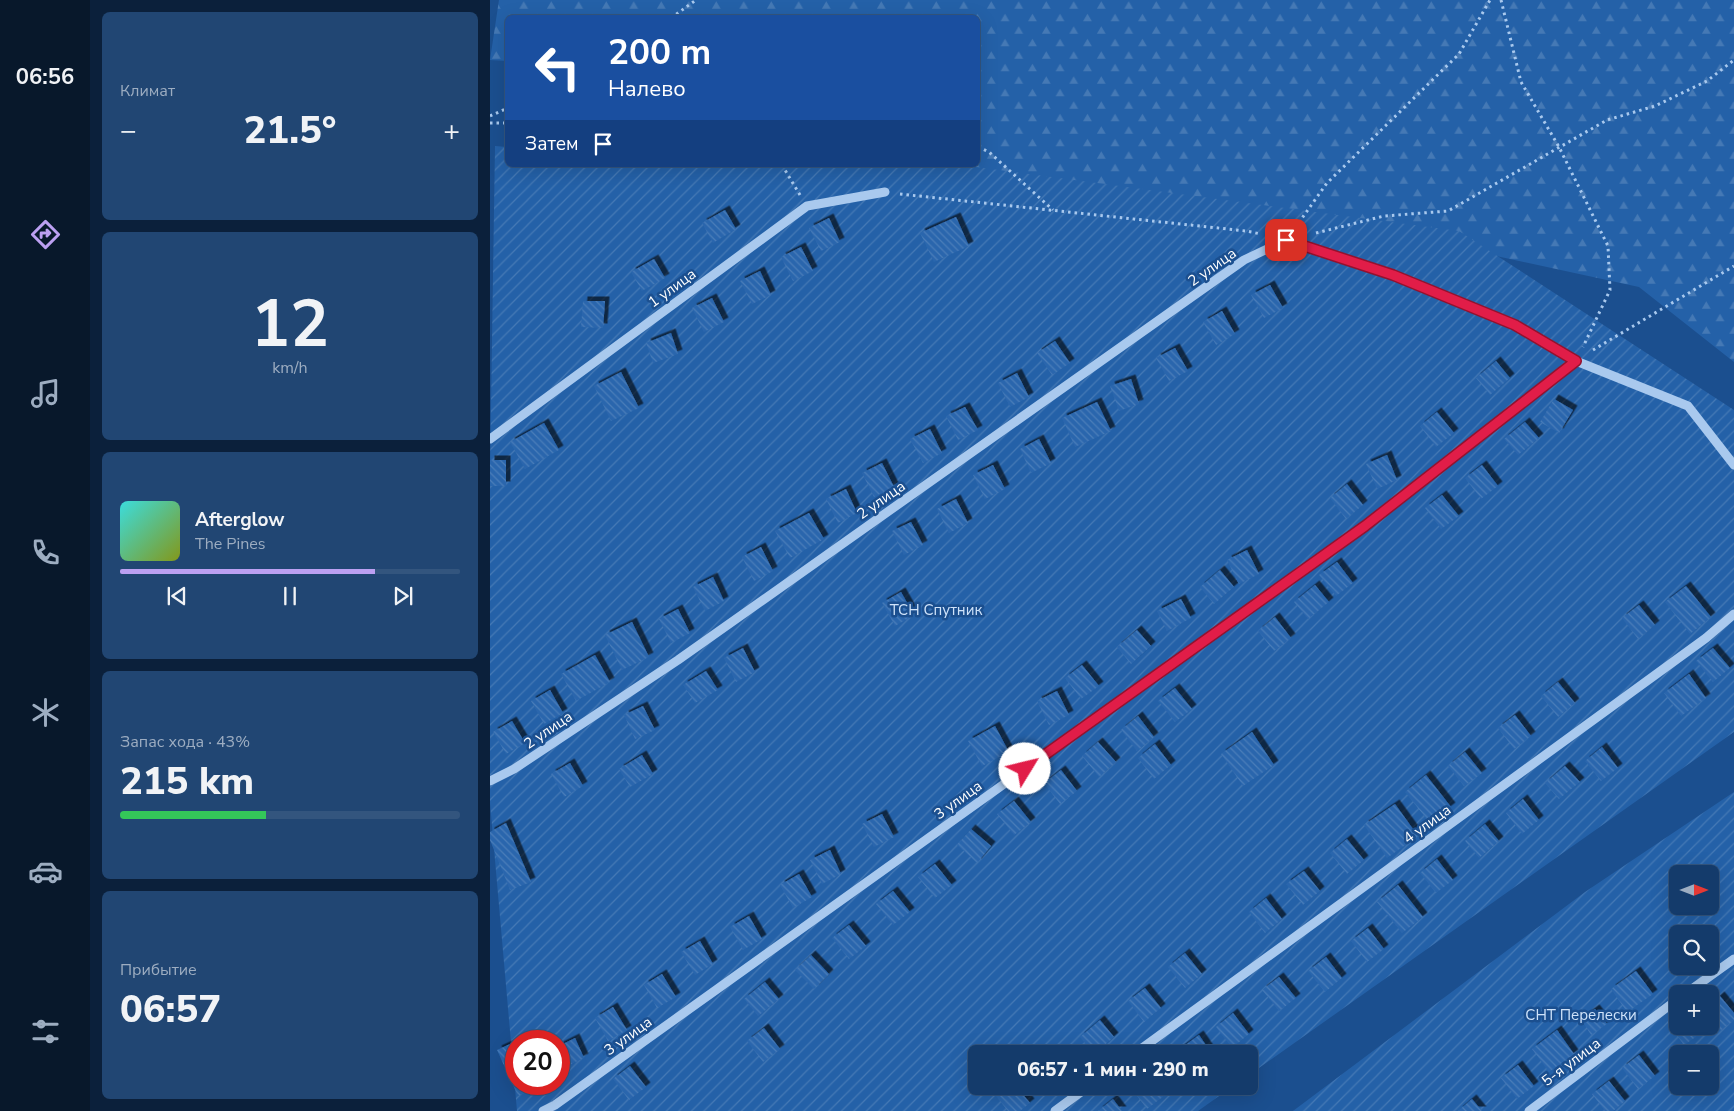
<!DOCTYPE html>
<html lang="ru">
<head>
<meta charset="utf-8">
<style>
  body { margin:0; font-family:"Nunito Sans",sans-serif; background:#214673; color:#f1f3f6; height:100vh; display:flex; flex-direction:column; font-size:19px; white-space:nowrap }
  * { box-sizing:border-box; margin:0 }
  p { font-size:16px; color:#9dadc1 }
  .icon { flex:none; width:28px; height:28px; fill:none; stroke:currentColor; stroke-width:2; stroke-linecap:round; stroke-linejoin:round }
  .map { position:relative; flex:1; overflow:hidden }
  .drawer { display:flex; flex-direction:column; gap:12px; padding:12px; background:#0b203b; width:400px }
  .drawer>* { flex:none }
  .guide { position:absolute; left:15px; top:15px; width:475px; height:152px; border-radius:8px; box-shadow:0 5px 20px #0002,0 0 0 1px #33557e; background:#1a4fa0; color:#fff; overflow:hidden }
  .needle { width:32px; rotate:90deg }
  .buttons { position:absolute; left:1179px; top:865px; display:grid; gap:10px }
  .buttons a { display:grid; place-items:center; width:50px; height:50px; border-radius:8px; background:#143b6b; box-shadow:0 5px 20px #0002,0 0 0 1px #33557e; font-size:25px }
  .speed { position:absolute; left:15px; top:1030px; display:flex; gap:10px; font-size:25px; font-weight:700; text-align:center }
  .speed>* { display:grid; place-content:center; width:65px; height:65px; border-radius:50%; background:#143b6b; box-shadow:0 5px 20px #0002,0 0 0 1px #33557e; line-height:1 }
  .speed .limit { border:8px solid #d22; background:#fff; color:#111 }
  .pin { position:absolute; display:grid; place-items:center; width:42px; height:42px; color:#fff; margin:-21px; border-radius:10px; box-shadow:0 2px 8px #0006 }
  .me { position:absolute; width:55px; margin:-28px; rotate:54deg; stroke-linejoin:round; filter:drop-shadow(0 0 4px #0008) }
  .turn { display:flex; align-items:center; gap:18px; height:105px; padding:0 20px; font-size:22px }
  .turn .icon { width:65px; height:65px; stroke-width:2.5 }
  .turn b { display:block; font-size:35px; line-height:42px }
  .then { display:flex; align-items:center; height:48px; padding:0 20px; background:#0003; gap:10px; font-size:19px }
  .big { font-size:38px; font-weight:800; line-height:1.1 }
  .drawer .tile { flex:1; display:flex; flex-direction:column; justify-content:center; gap:8px; min-width:0; padding:0 18px; border-radius:8px; background:#214673 }
  .drawer .dial { align-items:center; gap:0 }
  .dial b { font-size:65px; line-height:1 }
  .song { display:flex; align-items:center; gap:15px }
  .cover { width:60px; height:60px; border-radius:8px; background:linear-gradient(135deg,hsl(180 70% 55%),hsl(70 70% 35%)) }
  .played { height:5px; border-radius:2px; background:linear-gradient(90deg,#bca0f2 75%,#33557e 75%) }
  .keys { display:flex; justify-content:space-around; direction:ltr }
  .heat { display:flex; justify-content:space-between; align-items:center; font-size:28px; direction:ltr }
  .charge { height:8px; border-radius:4px; background:linear-gradient(90deg,#34c759 43%,#33557e 0) }
  .trip { position:absolute; left:478px; top:1045px; width:290px; height:50px; border-radius:8px; background:#143b6b; box-shadow:0 5px 20px #0002,0 0 0 1px #33557e; font-weight:800; line-height:50px; text-align:center }
  main { display:flex; flex:1; min-height:0 }
  .tabs { display:flex; flex-direction:column; width:90px; justify-content:space-around; align-items:center; background:#08182b; color:#9dadc1 }
  .tabs .icon { width:35px; height:35px }
  .tabs .active { color:#bca0f2 }
  .tabs b { font-size:22px; color:#f1f3f6 }
  .map>svg:first-child { display:block }
  .forest { fill:url(#forest-firs) }
  .garden { fill:url(#garden-furrows); fill-rule:evenodd }
  .building { fill:url(#building-back-hatch); filter:url(#shadow) }
  .lines { fill:none; stroke-linecap:round; stroke-linejoin:round }
  .path { stroke:#a9c9ee; stroke-width:3; stroke-dasharray:2.5 4; stroke-linecap:butt }
  .minor { stroke:#a9c9ee; stroke-width:9 }
  .route-casing { stroke:#92132f; stroke-width:12 }
  .route { stroke:#e11d48; stroke-width:9 }
  .labels { text-anchor:middle; stroke-width:5; stroke-linejoin:round; paint-order:stroke }
  .street-label { font-size:15px; fill:#fff; stroke:#1b4f8f }
  .park-label { font-size:15px; fill:#cfe3fa; stroke:#1b4f8f }
</style>
</head>
<body>
<main>
<nav class="tabs">
<b>06:56</b>
<svg class="icon active" aria-label="directions" viewBox="0 0 24 24"><path d="M12 3l9 9-9 9-9-9zM9 14v-3h6M13 9l2 2-2 2"/></svg>
<svg class="icon" aria-label="music" viewBox="0 0 24 24"><path d="M9 18V5l10-2v13"/><circle cx="6" cy="18" r="3"/><circle cx="16" cy="16" r="3"/></svg>
<svg class="icon" aria-label="phone" viewBox="0 0 24 24"><path d="M5 4h4l2 5-3 2q2 4 5 5l2-3 5 2v4C11 20 4 13 5 4z"/></svg>
<svg class="icon" aria-label="climate" viewBox="0 0 24 24"><path d="M12 3v18M4 7l16 10M4 17L20 7"/></svg>
<svg class="icon" aria-label="car" viewBox="0 0 24 24"><path d="M5 17H2v-5l4-1 3-4h7l3 4 3 1v5h-3M9 17h6M6 11h13"/><circle cx="7" cy="17" r="2"/><circle cx="17" cy="17" r="2"/></svg>
<svg class="icon" aria-label="filters" viewBox="0 0 24 24"><path d="M4 7h16M4 17h16"/><circle cx="9" cy="7" r="2"/><circle cx="15" cy="17" r="2"/></svg>
</nav>
<section class="drawer">
<div class="tile"><p>Климат</p>
<div class="heat"><a>−</a><b class="big">21.5°</b><a>+</a></div>
</div>
<div class="tile dial"><b>12</b><p>km/h</p></div>
<div class="tile">
<div class="song"><i class="cover"></i><div><b>Afterglow</b><p>The Pines</p></div></div>
<div class="played"></div>
<div class="keys"><svg class="icon" aria-label="previous" viewBox="0 0 24 24"><path d="M18 5L8 12l10 7zM5 5v14"/></svg><svg class="icon" aria-label="pause" viewBox="0 0 24 24"><path d="M8 5v14M16 5v14"/></svg><svg class="icon" aria-label="next" viewBox="0 0 24 24"><path d="M6 5l10 7-10 7zM19 5v14"/></svg></div>
</div>
<div class="tile"><p>Запас хода · 43%</p><b class="big">215 km</b><div class="charge"></div></div>
<div class="tile"><p>Прибытие</p><b class="big">06:57</b></div>
</section>
<div class="map">
<svg width="1244" height="1111" viewBox="0 0 1244 1111">
  <defs>
    <pattern id="forest-firs" width="22" height="20" patternUnits="userSpaceOnUse" patternTransform="scale(1.25)"><rect width="22" height="20" fill="#2461a8"/><path d="M5 1l3.5 6h-7zM16 11l3.5 6h-7z" fill="#4579b5"/></pattern>
    <pattern id="garden-furrows" width="10" height="10" patternUnits="userSpaceOnUse" patternTransform="scale(1.25)"><rect width="10" height="10" fill="#2461a8"/><path d="M-1 1l2-2M0 10L10 0M9 11l2-2" fill="none" stroke="#4579b5"/></pattern>
    <pattern id="building-back-hatch" width="6" height="6" patternUnits="userSpaceOnUse" patternTransform="scale(1.25)"><rect width="6" height="6" fill="#2a66ad"/><path d="M-1 5l2 2M0 0l6 6M5-1l2 2" fill="none" stroke="#4a7db9"/></pattern>
    <filter id="shadow"><feDropShadow dx="4.5" dy="-4.5" stdDeviation="0" flood-color="#0009"/></filter>
  </defs>
  <rect width="100%" height="100%" fill="#1b4f8f"/>
  <polygon class="forest" points="9,0 1244,0 1244,362 1149,287 813,214 364,165 488,165 488,18 18,18 17,61 0,60"/>
  <g class="garden">
    <path d="M 5,146 L 17,147 L 18,165 L 471,165 L 969,231 L 1244,410 L 1244,732 L 759,1075 L 759,1054 L 486,1054 L 486,1086 L 743,1086 L 708,1111 L 27,1111 L 0,803 L 0,472 ZM 26,1041 L 69,1041 L 69,1084 L 26,1084 Z"/>
    <path d="M 1244,792 L 1244,1111 L 803,1111 L 1095,892 ZM 1188,874 L 1220,874 L 1220,906 L 1188,906 ZM 1188,934 L 1220,934 L 1220,966 L 1188,966 ZM 1188,994 L 1220,994 L 1220,1026 L 1188,1026 ZM 1188,1054 L 1220,1054 L 1220,1086 L 1188,1086 Z"/>
  </g>
  <g class="building">
    <polygon points="235,210 246,229 223,243 212,223"/>
    <polygon points="466,217 479,246 444,262 430,233"/>
    <polygon points="339,218 350,242 331,251 319,228"/>
    <polygon points="311,247 323,271 303,281 291,257"/>
    <polygon points="164,259 175,278 152,291 141,272"/>
    <polygon points="270,271 281,295 262,304 250,281"/>
    <polygon points="780,285 793,308 774,318 761,295"/>
    <polygon points="222,298 234,322 214,332 202,308"/>
    <polygon points="93,301 115,301 113,328 91,327"/>
    <polygon points="732,311 745,334 726,345 713,322"/>
    <polygon points="181,333 188,354 163,363 156,343"/>
    <polygon points="565,341 580,363 562,375 547,353"/>
    <polygon points="685,348 698,371 679,381 666,358"/>
    <polygon points="1006,361 1020,378 1000,395 986,378"/>
    <polygon points="131,372 149,408 121,421 104,386"/>
    <polygon points="527,373 539,397 520,407 508,383"/>
    <polygon points="641,379 649,404 629,411 620,386"/>
    <polygon points="1064,399 1083,410 1069,433 1050,422"/>
    <polygon points="607,402 621,431 585,447 572,418"/>
    <polygon points="475,407 488,430 468,440 456,416"/>
    <polygon points="947,412 964,433 946,447 930,426"/>
    <polygon points="1035,422 1049,438 1028,455 1014,439"/>
    <polygon points="54,423 69,450 35,469 20,442"/>
    <polygon points="440,429 452,453 433,463 420,439"/>
    <polygon points="549,439 561,463 541,473 530,449"/>
    <polygon points="897,455 907,480 887,489 876,464"/>
    <rect x="0" y="460" width="16" height="26"/>
    <polygon points="392,463 404,487 384,497 372,473"/>
    <polygon points="503,465 515,489 495,499 483,475"/>
    <polygon points="992,465 1008,486 991,499 975,478"/>
    <polygon points="857,484 873,505 856,519 840,498"/>
    <polygon points="356,489 367,513 348,523 336,499"/>
    <polygon points="952,495 969,516 951,529 935,508"/>
    <polygon points="466,499 478,523 459,533 447,509"/>
    <polygon points="319,513 334,539 300,558 285,531"/>
    <polygon points="421,522 433,545 414,555 402,531"/>
    <polygon points="271,547 283,571 264,581 252,557"/>
    <polygon points="757,550 769,574 749,584 737,560"/>
    <polygon points="847,562 863,583 846,596 829,575"/>
    <polygon points="730,570 744,587 724,604 710,587"/>
    <polygon points="223,577 234,601 215,611 203,587"/>
    <polygon points="825,585 839,602 818,619 804,602"/>
    <polygon points="1196,586 1221,617 1200,634 1175,602"/>
    <polygon points="411,592 424,615 405,626 392,603"/>
    <polygon points="691,599 701,618 677,631 667,611"/>
    <polygon points="1149,605 1165,625 1148,639 1132,618"/>
    <polygon points="188,609 200,633 181,643 169,619"/>
    <polygon points="785,617 801,638 784,651 768,631"/>
    <polygon points="142,622 159,657 132,670 115,635"/>
    <polygon points="647,630 661,646 641,664 627,647"/>
    <polygon points="253,648 265,672 246,682 234,658"/>
    <polygon points="1223,648 1240,668 1223,682 1206,661"/>
    <polygon points="105,655 120,682 86,701 71,674"/>
    <polygon points="592,665 609,686 591,699 575,678"/>
    <polygon points="216,671 228,690 205,703 193,685"/>
    <polygon points="1199,674 1216,698 1191,716 1174,693"/>
    <polygon points="1068,682 1085,703 1068,717 1051,696"/>
    <polygon points="685,688 702,709 685,722 668,701"/>
    <polygon points="60,690 73,713 54,724 41,701"/>
    <polygon points="567,691 579,715 559,725 547,701"/>
    <polygon points="153,706 165,730 145,739 134,715"/>
    <polygon points="1025,715 1041,736 1024,749 1008,728"/>
    <polygon points="648,716 664,737 647,751 631,730"/>
    <polygon points="22,721 35,743 16,754 3,732"/>
    <polygon points="505,726 519,752 492,766 478,741"/>
    <polygon points="762,732 784,765 753,786 731,754"/>
    <polygon points="608,742 626,762 609,777 592,756"/>
    <polygon points="665,744 681,765 664,779 648,758"/>
    <polygon points="1112,747 1128,768 1111,781 1095,761"/>
    <polygon points="975,752 992,773 974,786 958,766"/>
    <polygon points="152,755 163,774 140,787 129,769"/>
    <polygon points="80,763 93,786 74,797 61,774"/>
    <polygon points="1075,766 1090,782 1069,799 1055,783"/>
    <polygon points="571,770 587,791 570,804 554,783"/>
    <polygon points="936,775 961,807 940,823 915,792"/>
    <polygon points="1033,799 1049,820 1032,834 1016,813"/>
    <polygon points="524,801 541,822 524,835 507,814"/>
    <polygon points="905,804 928,836 897,858 874,825"/>
    <polygon points="392,814 404,837 384,847 372,824"/>
    <polygon points="16,823 41,882 20,890 0,840 0,832"/>
    <polygon points="995,824 1009,841 989,858 975,841"/>
    <polygon points="481,829 501,846 487,863 467,845"/>
    <polygon points="857,839 874,860 857,874 840,853"/>
    <polygon points="340,850 351,874 332,884 320,860"/>
    <polygon points="947,859 963,880 946,893 930,873"/>
    <polygon points="445,864 462,885 445,898 428,877"/>
    <polygon points="814,871 830,891 813,905 796,884"/>
    <polygon points="309,874 322,897 303,908 290,885"/>
    <polygon points="908,885 933,917 912,933 887,902"/>
    <polygon points="403,891 420,912 403,925 386,904"/>
    <polygon points="776,898 792,919 775,933 759,912"/>
    <polygon points="259,916 272,939 253,950 240,927"/>
    <polygon points="359,925 376,946 359,959 342,938"/>
    <polygon points="878,928 894,949 877,962 861,941"/>
    <polygon points="210,941 223,964 205,975 191,952"/>
    <polygon points="695,953 712,974 695,988 678,967"/>
    <polygon points="321,955 339,974 324,989 305,970"/>
    <polygon points="836,957 852,978 835,992 818,971"/>
    <polygon points="1192,966 1207,966 1198,974"/>
    <polygon points="1146,971 1163,994 1137,1012 1121,989"/>
    <polygon points="172,974 186,997 167,1008 154,985"/>
    <polygon points="789,977 806,998 789,1011 772,990"/>
    <polygon points="275,982 289,999 268,1016 254,999"/>
    <polygon points="655,988 671,1008 654,1022 638,1001"/>
    <polygon points="1230,996 1244,1013 1244,1020 1230,1031 1220,1018 1220,1005"/>
    <polygon points="123,1007 137,1030 118,1041 105,1018"/>
    <polygon points="1105,1009 1117,1024 1101,1035 1091,1019"/>
    <polygon points="743,1013 759,1034 742,1048 726,1027"/>
    <polygon points="610,1020 624,1037 604,1054 590,1037"/>
    <polygon points="1195,1026 1205,1026 1210,1034 1194,1045 1185,1033"/>
    <polygon points="274,1028 290,1049 273,1062 257,1041"/>
    <polygon points="1067,1030 1084,1054 1059,1072 1042,1049"/>
    <polygon points="709,1035 722,1054 683,1054"/>
    <polygon points="35,1037 37,1041 26,1041 26,1084 55,1084 28,1096 7,1050"/>
    <polygon points="85,1038 94,1058 71,1069 69,1065 69,1046"/>
    <polygon points="1149,1055 1165,1076 1148,1089 1132,1068"/>
    <polygon points="1028,1065 1044,1086 1027,1099 1011,1078"/>
    <polygon points="140,1066 156,1087 139,1100 123,1079"/>
    <polygon points="1119,1081 1135,1101 1123,1111 1115,1111 1102,1094"/>
    <polygon points="518,1086 526,1086 540,1103 530,1111 518,1111 506,1096"/>
    <polygon points="643,1086 667,1086 674,1096 657,1109 641,1088"/>
    <polygon points="623,1099 632,1111 608,1111"/>
    <polygon points="982,1099 992,1111 968,1111"/>
  </g>
  <g class="lines">
    <g class="path">
      <polyline points="1011,0 1031,82 1069,147 1118,246 1120,290 1093,347"/>
      <polyline points="181,18 206,0"/>
      <polyline points="0,116 18,108"/>
      <polyline points="0,123 18,123"/>
      <polyline points="488,147 499,152 563,210"/>
      <polyline points="292,165 310,195"/>
      <polyline points="410,194 756,231 771,234"/>
      <polyline points="805,228 837,183 969,54 1000,0"/>
      <polyline points="826,233 894,216 958,211 1117,120 1165,106 1217,81 1244,60"/>
      <polyline points="1103,350 1244,266"/>
    </g>
    <g class="minor">
      <polyline points="0,439 317,206 395,192"/>
      <polyline points="0,781 24,769 188,660 754,260 796,240 903,275 1025,325 1086,361 1198,406 1244,465"/>
      <polyline points="1195,994 1244,959"/>
      <polyline points="644,1054 1216,638 1244,614"/>
      <polyline points="53,1111 65,1105 875,526 1086,361"/>
      <polyline points="565,1111 599,1086"/>
      <polyline points="1039,1111 1188,999"/>
    </g>
  </g>
  <g class="lines">
    <g class="route-casing">
      <polyline id="route" points="535,769 875,526 1086,361 1025,325 903,275 796,240"/>
    </g>
    <use href="#route" class="route"/>
  </g>
  <g class="labels">
    <g class="street-label">
      <text transform="translate(722 267) rotate(-35)" y="5">2 улица</text>
      <text transform="translate(182 288) rotate(-36)" y="5">1 улица</text>
      <text transform="translate(391 500) rotate(-35)" y="5">2 улица</text>
      <text transform="translate(58 730) rotate(-34)" y="5">2 улица</text>
      <text transform="translate(468 800) rotate(-36)" y="5">3 улица</text>
      <text transform="translate(937 824) rotate(-36)" y="5">4 улица</text>
      <text transform="translate(138 1036) rotate(-36)" y="5">3 улица</text>
      <text transform="translate(1081 1062) rotate(-37)" y="5">5-я улица</text>
    </g>
    <g class="park-label">
      <text x="446" y="615">ТСН Спутник</text>
      <text x="1091" y="1020">СНТ Перелески</text>
    </g>
  </g>
</svg>
<div class="buttons">
<a><svg class="needle" viewBox="-14 -14 28 28"><path d="M0-13l5 13h-10z" fill="#e53935"/><path d="M0 13l5-13h-10z" fill="#9dadc1"/></svg></a>
<a><svg class="icon" aria-label="search" viewBox="0 0 24 24"><circle cx="10" cy="10" r="6"/><path d="M15 15l6 6"/></svg></a>
<a>+</a>
<a>−</a>
</div>
<div class="speed"><div class="limit">20</div></div>
<div class="pin" style="left:796px;top:240px;background:#d93025"><svg class="icon" aria-label="arrive" viewBox="0 0 24 24"><path d="M6 21V4h12l-3 4 3 4H6"/></svg></div>
<svg class="me" style="left:535px;top:769px" viewBox="-20 -20 40 40"><circle r="19" fill="#fff"/><path d="M0-13L10 11 0 6-10 11z" fill="#e11d48"/></svg>
<div class="trip">06:57 · 1 мин · 290 m</div>
<div class="guide">
<div class="turn"><svg class="icon" aria-label="left" viewBox="0 0 24 24"><path d="M17 20v-9H6M10 6l-5 5 5 5"/></svg><div><b>200 m</b>Налево</div></div>
<div class="then">Затем<svg class="icon" aria-label="arrive" viewBox="0 0 24 24"><path d="M6 21V4h12l-3 4 3 4H6"/></svg></div>
</div>
</div>
</main>
</body>
</html>
